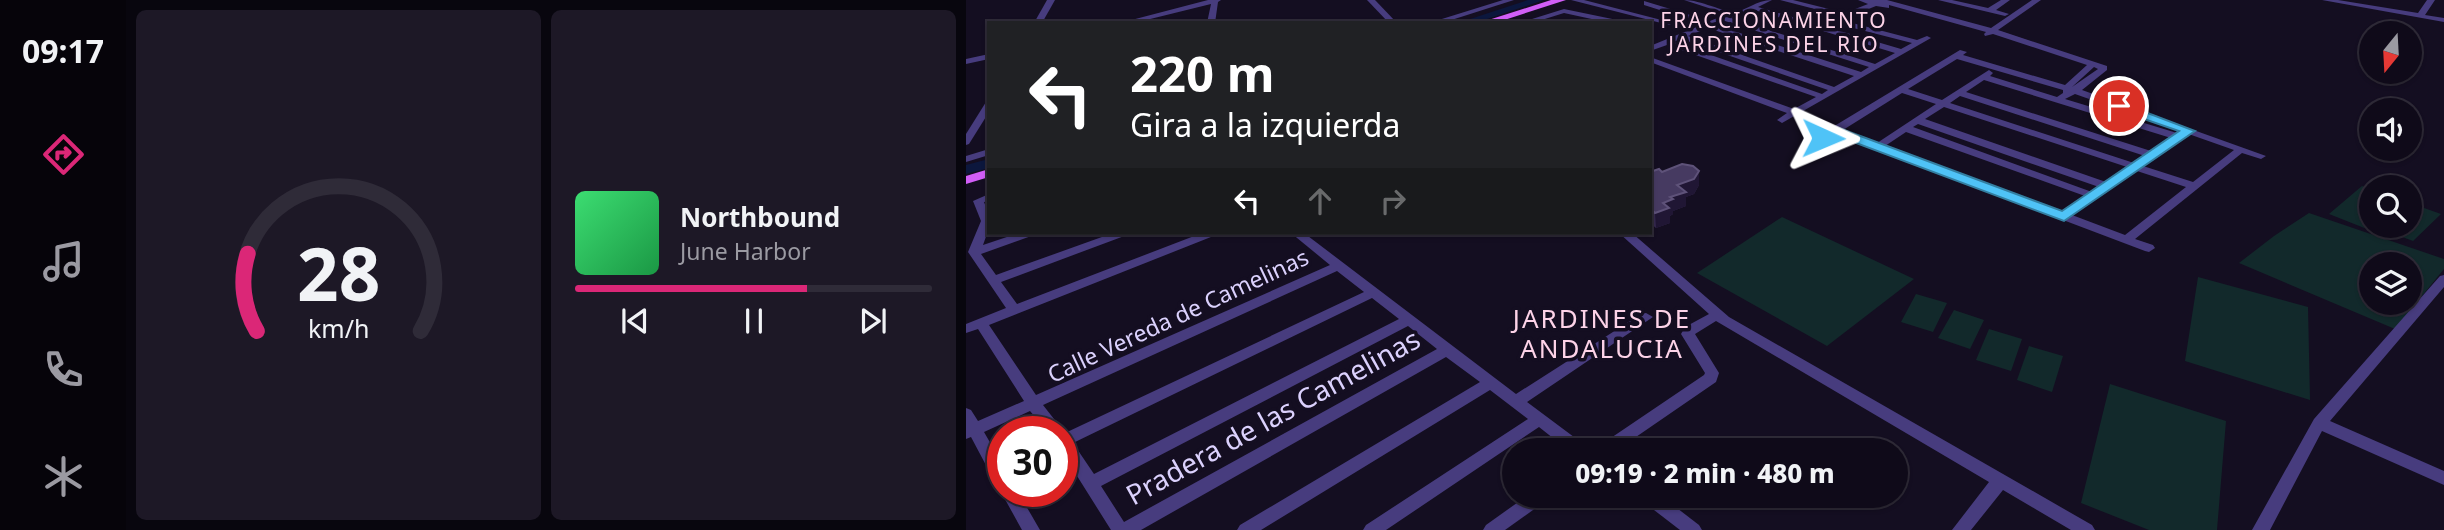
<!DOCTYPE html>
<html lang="es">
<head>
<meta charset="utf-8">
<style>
  body { margin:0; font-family:"Noto Sans",sans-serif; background:#1d1826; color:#f1f3f6; height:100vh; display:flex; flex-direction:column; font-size:26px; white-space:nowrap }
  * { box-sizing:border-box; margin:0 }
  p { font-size:23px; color:#9b9aa2 }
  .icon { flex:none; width:38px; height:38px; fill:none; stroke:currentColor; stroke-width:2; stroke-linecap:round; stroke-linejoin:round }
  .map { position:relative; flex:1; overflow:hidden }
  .details { display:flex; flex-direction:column; gap:10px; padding:10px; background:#08060e; width:840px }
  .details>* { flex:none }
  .banner { position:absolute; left:21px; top:21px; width:665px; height:214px; border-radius:0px; box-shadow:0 2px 5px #0004,0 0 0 2px #2f2b38; background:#202124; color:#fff; overflow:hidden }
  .needle { width:46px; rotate:198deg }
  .controls { position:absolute; left:1393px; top:21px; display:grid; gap:14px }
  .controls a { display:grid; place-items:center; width:63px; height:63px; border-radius:50%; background:#0f0a19; box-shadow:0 2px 5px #0004,0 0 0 2px #2f2b38; font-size:35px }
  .speed { position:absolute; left:21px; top:416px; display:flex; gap:14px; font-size:35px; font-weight:700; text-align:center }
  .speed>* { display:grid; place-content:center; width:91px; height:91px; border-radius:50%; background:#0f0a19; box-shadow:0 2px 5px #0004,0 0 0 2px #2f2b38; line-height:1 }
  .speed .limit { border:10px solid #d22; background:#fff; color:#111 }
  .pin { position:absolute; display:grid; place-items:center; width:60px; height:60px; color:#fff; margin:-30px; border:4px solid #fff; border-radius:50%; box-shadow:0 2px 7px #0007 }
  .me { position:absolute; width:77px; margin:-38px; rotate:91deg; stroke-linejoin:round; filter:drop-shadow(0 0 5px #0008) }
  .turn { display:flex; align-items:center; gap:24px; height:147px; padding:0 28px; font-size:32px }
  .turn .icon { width:91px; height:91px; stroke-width:2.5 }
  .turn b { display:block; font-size:49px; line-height:60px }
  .lanes { display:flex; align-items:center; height:66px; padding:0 28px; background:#0003; justify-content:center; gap:35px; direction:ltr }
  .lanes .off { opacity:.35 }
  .details .widget { flex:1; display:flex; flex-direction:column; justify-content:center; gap:10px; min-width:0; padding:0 24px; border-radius:10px; background:#1d1826 }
  .details .dial { align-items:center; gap:0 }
  .dial svg { height:182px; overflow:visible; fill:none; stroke:#2f2b38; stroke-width:7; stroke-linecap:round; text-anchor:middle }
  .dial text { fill:#f1f3f6; stroke:none }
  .song { display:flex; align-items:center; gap:21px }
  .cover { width:84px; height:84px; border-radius:10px; background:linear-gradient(135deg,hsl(140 70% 55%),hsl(140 70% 35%)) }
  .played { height:7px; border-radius:4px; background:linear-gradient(90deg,#db2777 65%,#2f2b38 65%) }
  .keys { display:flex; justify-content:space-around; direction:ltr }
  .details .tiles { flex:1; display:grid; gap:10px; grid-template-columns:repeat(2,1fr) }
  .trip { position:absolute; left:536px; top:438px; width:406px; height:70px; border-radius:35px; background:#0f0a19; box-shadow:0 2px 5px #0004,0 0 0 2px #2f2b38; font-weight:800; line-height:70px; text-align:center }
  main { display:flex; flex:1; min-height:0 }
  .tab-bar { display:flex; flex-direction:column; width:126px; justify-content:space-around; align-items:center; background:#06040a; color:#9b9aa2 }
  .tab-bar .icon { width:49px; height:49px }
  .tab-bar .on { color:#db2777 }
  .tab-bar b { font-size:32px; color:#f1f3f6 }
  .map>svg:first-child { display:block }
  .green { fill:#12292b; fill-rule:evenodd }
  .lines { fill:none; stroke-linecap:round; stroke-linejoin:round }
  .river { fill:#0c173d; fill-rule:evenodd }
  .minor { fill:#473c7e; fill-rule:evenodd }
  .major { fill:#d15ef7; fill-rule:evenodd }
  .wall { fill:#35284e }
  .shaded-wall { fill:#201634 }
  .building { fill:#463a61; stroke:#5e5279; stroke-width:2 }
  .route { fill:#4fc3f7; stroke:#337fa1; stroke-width:2 }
  .labels { text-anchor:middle; stroke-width:7; stroke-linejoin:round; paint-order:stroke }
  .far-quarter-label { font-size:21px; letter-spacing:2px; fill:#fdd3e8; stroke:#140e21 }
  .street-label { font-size:23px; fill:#dbd1fd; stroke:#140e21 }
  .quarter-label { font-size:26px; letter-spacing:2px; fill:#fdd3e8; stroke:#140e21 }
  .near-street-label { font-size:28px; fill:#dbd1fd; stroke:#140e21 }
</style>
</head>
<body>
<main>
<nav class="tab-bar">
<b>09:17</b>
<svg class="icon on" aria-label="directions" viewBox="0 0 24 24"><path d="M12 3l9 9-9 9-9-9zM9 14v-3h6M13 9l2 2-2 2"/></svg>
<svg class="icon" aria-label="music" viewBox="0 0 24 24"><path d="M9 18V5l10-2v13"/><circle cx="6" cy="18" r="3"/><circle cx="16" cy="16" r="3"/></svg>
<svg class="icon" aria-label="phone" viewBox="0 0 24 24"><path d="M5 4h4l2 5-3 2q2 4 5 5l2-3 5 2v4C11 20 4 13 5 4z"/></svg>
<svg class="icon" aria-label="climate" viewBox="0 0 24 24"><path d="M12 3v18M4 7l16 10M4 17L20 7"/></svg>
</nav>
<section class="details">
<div class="tiles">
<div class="widget dial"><svg viewBox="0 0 100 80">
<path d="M14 69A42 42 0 1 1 86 69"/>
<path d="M14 69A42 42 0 0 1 10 35" stroke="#db2777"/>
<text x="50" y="56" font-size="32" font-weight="700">28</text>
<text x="50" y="72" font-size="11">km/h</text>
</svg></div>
<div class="widget">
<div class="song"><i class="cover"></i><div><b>Northbound</b><p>June Harbor</p></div></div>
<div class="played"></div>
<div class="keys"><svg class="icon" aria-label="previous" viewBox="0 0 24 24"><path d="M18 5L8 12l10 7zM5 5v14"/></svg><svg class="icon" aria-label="pause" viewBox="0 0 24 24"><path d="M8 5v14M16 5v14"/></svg><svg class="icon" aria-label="next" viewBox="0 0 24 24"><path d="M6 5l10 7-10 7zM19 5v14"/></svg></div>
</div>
</div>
</section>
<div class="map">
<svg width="1478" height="530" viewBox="0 0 1478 530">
  <rect width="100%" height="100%" fill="#140e21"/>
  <g class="green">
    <polygon points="1396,186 1405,189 1405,226 1444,226 1444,203 1475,214 1447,241 1410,227 1406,231 1363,214"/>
    <path d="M 1343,213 L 1478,259 L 1478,269 L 1429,329 L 1273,263 L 1308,236 ZM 1405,264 L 1444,264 L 1444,303 L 1405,303 Z"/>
    <polygon points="816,217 948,279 861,346 731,273"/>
    <polygon points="1232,277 1342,307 1344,400 1219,361"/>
    <polygon points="950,294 981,303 967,332 935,322"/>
    <polygon points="988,310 1018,320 1004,349 972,338"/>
    <polygon points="1023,329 1056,339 1045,371 1010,360"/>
    <polygon points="1063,346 1097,356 1086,392 1051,380"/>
    <polygon points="1144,384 1260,421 1251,530 1183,530 1115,503"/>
  </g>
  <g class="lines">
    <g class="river">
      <polygon points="562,0 578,0 509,23 492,23"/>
      <polygon points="23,159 23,168 0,174 0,165"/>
    </g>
    <g class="minor">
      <polygon points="81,0 89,0 76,23 68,23"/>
      <polygon points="242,0 255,0 252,2 249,23 241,23 245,4 168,23 154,23"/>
      <polygon points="401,0 409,0 431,23 423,23"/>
      <polygon points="537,0 548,0 476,23 463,23"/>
      <polygon points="605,0 618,0 707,23 703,25"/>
      <path d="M 718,0 C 735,0 757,12 768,12 C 780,11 790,0 806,0 L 792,7 L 935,49 L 946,43 L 864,22 L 864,18 L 872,15 L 814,0 L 827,0 L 879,13 L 902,4 L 892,0 L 921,0 L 1025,28 L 1066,0 L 1075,0 L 1032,30 L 1141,66 L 1141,70 L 1116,90 L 1300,156 L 1295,159 L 1276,153 L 1169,239 L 1187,245 L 1189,248 L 1183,252 L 1179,251 L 870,134 L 857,141 L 852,138 L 865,128 L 994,50 L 1001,52 L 997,55 L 1099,85 L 1121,65 L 1027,34 L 1019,36 L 1018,34 L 1020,32 L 923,5 L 923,8 L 910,6 L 875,20 L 951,40 L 961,36 L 965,38 L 816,123 L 811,120 L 821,113 L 684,62 L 684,57 L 828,109 L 850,97 L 701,45 L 684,51 L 684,46 L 738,24 L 678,5 L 678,1 L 744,21 L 761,14 ZM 785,9 L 929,53 L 909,64 L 765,18 ZM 759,21 L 903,67 L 895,72 L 749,25 ZM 742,28 L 888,76 L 868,87 L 722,36 ZM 715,39 L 862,90 L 856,94 L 708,42 ZM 991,59 L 1097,90 L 1097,93 L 1091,97 L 1024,76 L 1027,73 L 1023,70 L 976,100 L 942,89 ZM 1128,67 L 1132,69 L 1106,87 ZM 1018,80 L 1205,138 L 1185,151 L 1000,92 ZM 936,93 L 970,104 L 911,143 L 877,130 ZM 1109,94 L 1268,150 L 1227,182 L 1177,166 L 1216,139 L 1220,135 L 1218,133 L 1211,133 L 1099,99 ZM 994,96 L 1179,156 L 1168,163 L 984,103 ZM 978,107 L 1161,167 L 1140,182 L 959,119 ZM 952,124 L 1133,187 L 1126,192 L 947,127 ZM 940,132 L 1119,196 L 1097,212 L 919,146 ZM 1171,171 L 1220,187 L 1159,235 L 1106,215 Z"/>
      <polygon points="972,0 986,0 1022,8 1035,0 1044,0 1030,10 1043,14 1039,16"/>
      <polygon points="1356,0 1372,0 1452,13 1461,0 1469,0 1459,15 1478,18 1478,22"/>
      <polygon points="598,9 656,21 660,23 644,23 598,13 566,23 553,23"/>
      <polygon points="23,54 23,59 0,64 0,59"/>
      <polygon points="23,101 23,112 3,144 0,145 0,134 20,102"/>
      <polygon points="23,149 23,155 0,162 0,156"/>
      <path d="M 23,194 L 23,201 L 18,202 C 25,218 23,230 17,245 L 53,233 L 70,233 L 68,235 L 15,254 L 30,275 L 147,233 L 163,233 L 161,235 L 35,282 L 51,304 L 236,233 L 252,233 L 250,235 L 23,325 L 70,395 L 364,265 L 325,233 L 338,233 L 550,394 L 675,314 L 680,313 L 687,317 L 561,402 L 620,446 L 622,450 L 602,450 L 573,427 L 420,530 L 397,530 L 400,525 L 562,419 L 524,390 L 295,530 L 271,530 L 274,525 L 514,382 L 480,357 L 175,530 L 145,530 L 96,452 L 96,432 L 82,432 L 64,411 L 18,432 L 37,465 L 37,488 L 31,486 L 5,437 L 0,439 L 0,408 L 5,410 L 12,421 L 58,401 L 12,329 L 0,333 L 0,324 L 40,308 L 2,252 L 15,221 L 7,201 ZM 371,271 L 398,292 L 99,433 L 77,405 ZM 406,298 L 433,319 L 128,474 L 107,443 ZM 442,326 L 471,349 L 158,522 L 135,486 Z"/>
      <polygon points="653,233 666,233 763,317 1126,525 1129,530 1105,530 1037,490 1005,530 986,530 1023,482 750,321 729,334 753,373 750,382 651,450 631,450 633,446 738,375 739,373 715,334 719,327 743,314"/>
      <polygon points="1478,275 1478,287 1364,421 1478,471 1478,485 1356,431 1304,530 1286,530 1348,419 1474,276"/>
      <polygon points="37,488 37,492 52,492 74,530 56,530 35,492"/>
      <polygon points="562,495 583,495 581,500 539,530 517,530 520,525"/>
      <polygon points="673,495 694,495 733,525 736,530 714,530 675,500"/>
    </g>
    <g class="major">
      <polygon points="585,0 600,0 529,23 513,23"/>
      <polygon points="23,169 23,177 0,184 0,176"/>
    </g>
  </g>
  <polygon class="wall" points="733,171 733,185 728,194 720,197 720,206 707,211 707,214 704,216 704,223 690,228 684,223 684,172"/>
  <polygon class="shaded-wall" points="733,171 733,185 728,194 720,197 720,206 707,211 707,214 704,216 704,223 690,228 689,213 697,203 704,197 711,185"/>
  <polygon class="building" points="716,164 727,166 733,171 728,179 711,185 720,192 704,197 707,199 697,203 703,208 689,213 684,208 684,172 693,169 696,172"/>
  <polygon class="route" points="1149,104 1158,104 1229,131 1098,221 869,135 857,141 851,138 864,128 873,128 1096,211 1213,131 1149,109"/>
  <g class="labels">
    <g class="far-quarter-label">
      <text x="808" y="28">FRACCIONAMIENTO<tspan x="808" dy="24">JARDINES DEL RIO</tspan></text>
    </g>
    <g class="street-label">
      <text transform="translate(212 316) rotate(-25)" y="8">Calle Vereda de Camelinas</text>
    </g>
    <g class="quarter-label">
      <text x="636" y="328">JARDINES DE<tspan x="636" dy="30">ANDALUCIA</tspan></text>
    </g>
    <g class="near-street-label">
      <text transform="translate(307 417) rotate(-29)" y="10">Pradera de las Camelinas</text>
    </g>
  </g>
</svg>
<div class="controls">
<a><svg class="needle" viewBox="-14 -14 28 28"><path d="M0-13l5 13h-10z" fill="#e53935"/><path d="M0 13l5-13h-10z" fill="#9b9aa2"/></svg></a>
<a><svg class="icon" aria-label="sound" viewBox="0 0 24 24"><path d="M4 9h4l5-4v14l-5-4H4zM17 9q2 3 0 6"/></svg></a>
<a><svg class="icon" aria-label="search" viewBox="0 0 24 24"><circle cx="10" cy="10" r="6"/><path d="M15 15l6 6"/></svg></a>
<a><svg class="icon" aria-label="layers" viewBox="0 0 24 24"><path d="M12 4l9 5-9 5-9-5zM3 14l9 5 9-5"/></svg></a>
</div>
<div class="speed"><div class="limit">30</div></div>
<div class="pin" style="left:1153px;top:106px;background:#d93025"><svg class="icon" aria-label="arrive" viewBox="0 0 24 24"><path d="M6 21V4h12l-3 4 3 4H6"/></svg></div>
<svg class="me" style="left:857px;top:138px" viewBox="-20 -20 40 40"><path d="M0-17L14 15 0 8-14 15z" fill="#4fc3f7" stroke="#fff" stroke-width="4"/></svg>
<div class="trip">09:19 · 2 min · 480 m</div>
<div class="banner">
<div class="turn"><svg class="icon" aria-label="left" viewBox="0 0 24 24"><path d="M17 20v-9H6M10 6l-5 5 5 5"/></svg><div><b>220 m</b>Gira a la izquierda</div></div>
<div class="lanes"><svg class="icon" aria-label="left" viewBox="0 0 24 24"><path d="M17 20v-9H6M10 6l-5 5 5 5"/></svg><svg class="icon off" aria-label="ahead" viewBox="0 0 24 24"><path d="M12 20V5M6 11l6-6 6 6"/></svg><svg class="icon off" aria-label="right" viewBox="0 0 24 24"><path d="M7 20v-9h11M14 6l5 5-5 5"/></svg></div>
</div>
</div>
</main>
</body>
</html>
